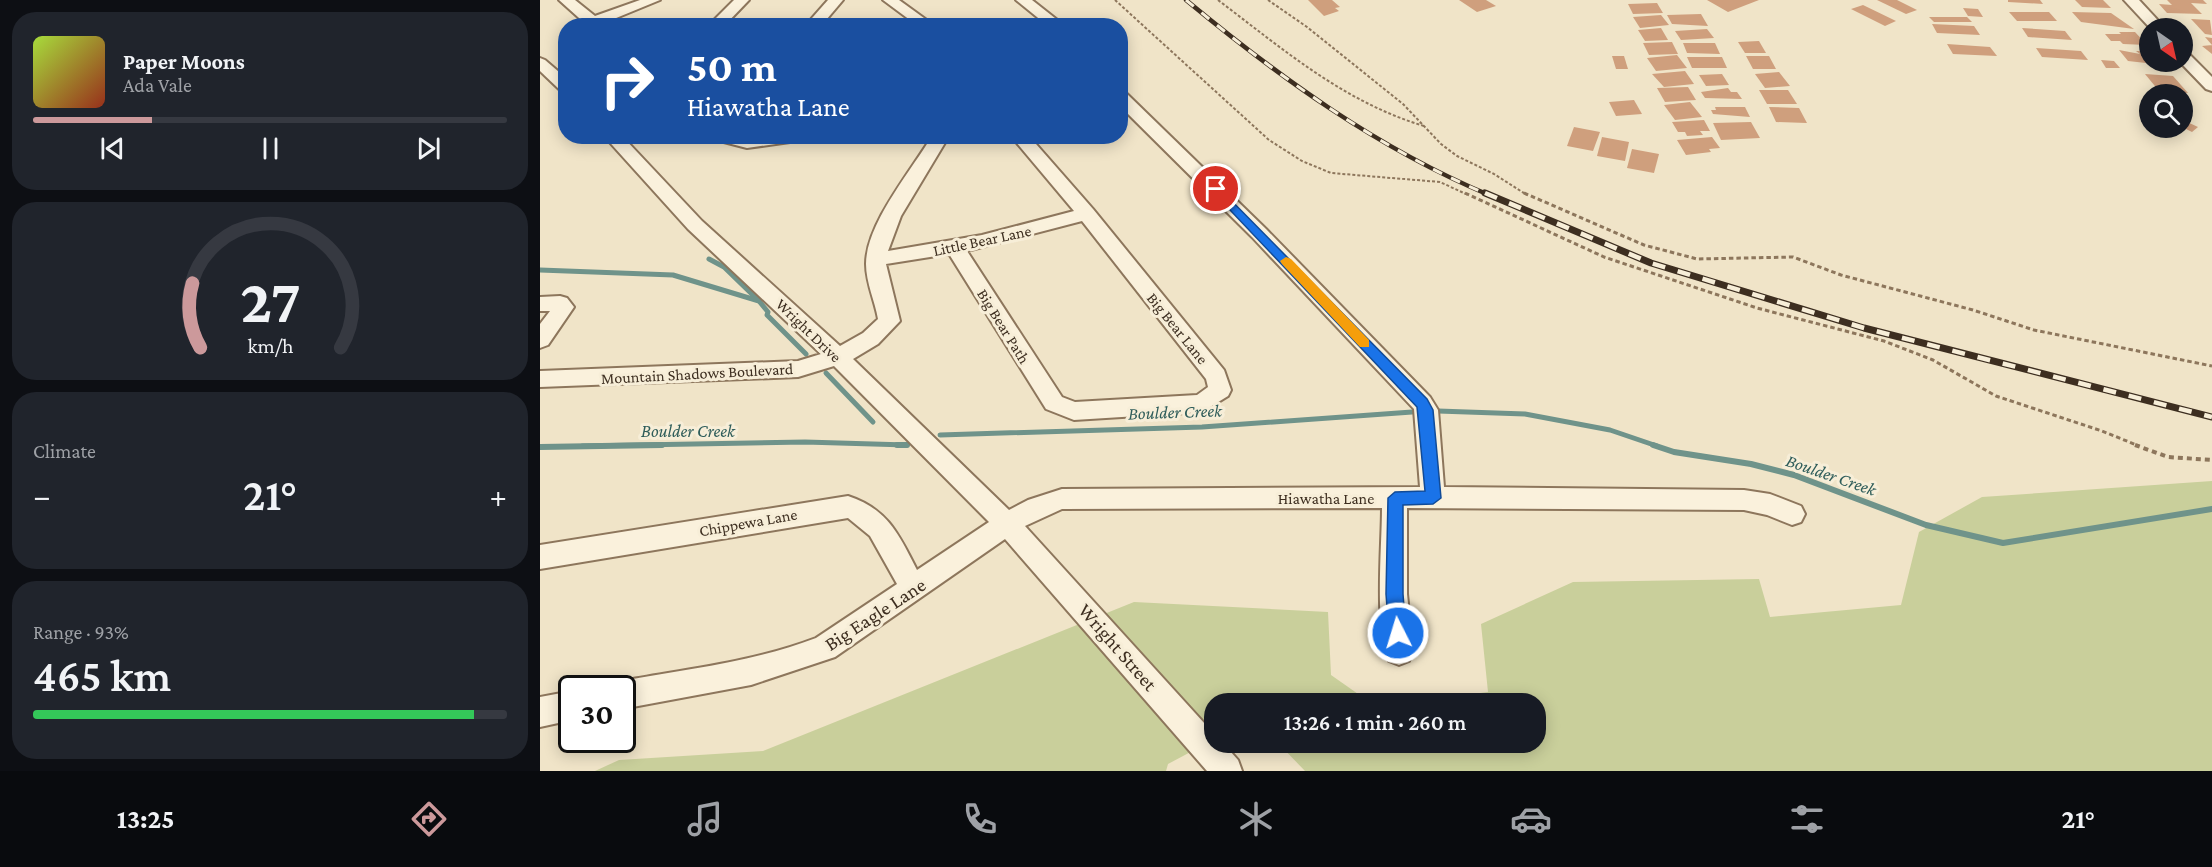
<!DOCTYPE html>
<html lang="en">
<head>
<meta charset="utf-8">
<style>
  body { margin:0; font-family:"Crimson Pro",serif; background:#20242c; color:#f1f3f6; height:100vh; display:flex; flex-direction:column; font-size:22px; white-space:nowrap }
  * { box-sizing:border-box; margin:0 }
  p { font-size:20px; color:#9ea1a6 }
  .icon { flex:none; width:33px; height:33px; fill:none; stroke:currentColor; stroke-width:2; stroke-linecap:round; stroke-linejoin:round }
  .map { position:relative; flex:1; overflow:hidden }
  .side { display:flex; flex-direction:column; gap:12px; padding:12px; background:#0d0f14; width:540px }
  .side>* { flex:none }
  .top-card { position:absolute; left:18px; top:18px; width:570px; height:126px; border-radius:24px; box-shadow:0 3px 15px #0003; background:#1a4fa0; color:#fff; overflow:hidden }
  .needle { width:39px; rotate:146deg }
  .buttons { position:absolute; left:1599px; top:18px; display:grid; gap:12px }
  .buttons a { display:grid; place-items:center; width:54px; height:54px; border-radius:50%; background:#171b24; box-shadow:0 3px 15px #0003; font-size:30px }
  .speed { position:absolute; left:18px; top:675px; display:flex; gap:12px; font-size:30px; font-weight:700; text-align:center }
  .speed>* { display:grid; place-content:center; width:78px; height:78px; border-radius:50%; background:#171b24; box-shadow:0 3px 15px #0003; line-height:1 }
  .speed .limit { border:3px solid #111; border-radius:9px; background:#fff; color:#111 }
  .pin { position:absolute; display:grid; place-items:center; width:51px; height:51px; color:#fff; margin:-26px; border:3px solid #fff; border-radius:50%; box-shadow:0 2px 6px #0007 }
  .me { position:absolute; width:66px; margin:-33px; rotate:355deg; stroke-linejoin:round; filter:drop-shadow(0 0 4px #0008) }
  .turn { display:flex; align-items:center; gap:21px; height:126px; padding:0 30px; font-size:27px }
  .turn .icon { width:78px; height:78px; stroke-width:2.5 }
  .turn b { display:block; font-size:42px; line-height:51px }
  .big { font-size:45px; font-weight:600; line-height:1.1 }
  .side .tile { flex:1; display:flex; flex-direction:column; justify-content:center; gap:9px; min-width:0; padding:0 21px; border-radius:24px; background:#20242c }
  .side .dial { align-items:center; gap:0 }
  .dial svg { height:156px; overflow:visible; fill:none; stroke:#363941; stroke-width:7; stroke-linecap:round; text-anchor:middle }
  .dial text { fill:#f1f3f6; stroke:none }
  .song { display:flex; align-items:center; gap:18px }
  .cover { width:72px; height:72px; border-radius:9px; background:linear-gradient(135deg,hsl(80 70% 55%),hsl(10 70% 35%)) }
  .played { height:6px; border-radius:3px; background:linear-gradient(90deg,#cc999b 25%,#363941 25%) }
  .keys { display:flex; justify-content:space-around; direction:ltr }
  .heat { display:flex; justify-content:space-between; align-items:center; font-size:33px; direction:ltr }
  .charge { height:9px; border-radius:4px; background:linear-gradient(90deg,#34c759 93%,#363941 0) }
  .trip { position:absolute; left:664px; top:693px; width:342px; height:60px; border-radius:24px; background:#171b24; box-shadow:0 3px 15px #0003; font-weight:600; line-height:60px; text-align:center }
  .tabs { display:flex; height:96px; justify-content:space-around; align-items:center; background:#090b0e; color:#9ea1a6 }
  .tabs .icon { width:42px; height:42px }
  .tabs .on { color:#cc999b }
  .tabs b { font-size:27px; color:#f1f3f6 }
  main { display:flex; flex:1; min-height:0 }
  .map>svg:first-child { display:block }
  .green { fill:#c9cf9b }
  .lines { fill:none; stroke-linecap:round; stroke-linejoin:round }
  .stream-far1 { stroke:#6f938a; stroke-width:5 }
  .stream { stroke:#6f938a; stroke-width:6 }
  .building { fill:#cf9f7d }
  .minor-casing { stroke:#8d765c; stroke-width:4 }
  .path-far2 { stroke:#8d765c; stroke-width:2; stroke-dasharray:3 2; stroke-linecap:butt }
  .path-far1 { stroke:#8d765c; stroke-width:3; stroke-dasharray:4.5 3; stroke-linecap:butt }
  .path { stroke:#8d765c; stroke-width:4; stroke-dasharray:5 4; stroke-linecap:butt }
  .minor { fill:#faf1dc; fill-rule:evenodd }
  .rail-far1-casing { stroke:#3d2e20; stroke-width:4.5 }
  .rail-casing { stroke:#3d2e20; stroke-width:7 }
  .rail-far1 { stroke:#f7eed8; stroke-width:3; stroke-dasharray:10; stroke-linecap:butt }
  .rail { stroke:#f7eed8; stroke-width:4.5; stroke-dasharray:13; stroke-linecap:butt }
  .route { fill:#1a73e8; stroke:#114b97; stroke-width:1.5 }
  .slow { fill:#f59e0b }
  .labels { text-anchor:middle; stroke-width:6; stroke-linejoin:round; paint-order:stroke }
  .street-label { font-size:16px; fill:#3d2e20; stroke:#f7eed8 }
  .water-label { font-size:18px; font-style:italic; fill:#2f5d5a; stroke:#f7eed8 }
  .near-street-label { font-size:20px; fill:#3d2e20; stroke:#f7eed8 }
</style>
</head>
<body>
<main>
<section class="side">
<div class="tile">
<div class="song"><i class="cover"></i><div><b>Paper Moons</b><p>Ada Vale</p></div></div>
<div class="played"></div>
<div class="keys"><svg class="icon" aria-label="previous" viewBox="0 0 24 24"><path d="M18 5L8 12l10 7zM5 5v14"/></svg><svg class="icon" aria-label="pause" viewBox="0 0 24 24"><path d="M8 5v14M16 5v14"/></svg><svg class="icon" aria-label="next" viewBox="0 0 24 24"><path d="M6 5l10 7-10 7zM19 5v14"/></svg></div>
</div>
<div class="tile dial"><svg viewBox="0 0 100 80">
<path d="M14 69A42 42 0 1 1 86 69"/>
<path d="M14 69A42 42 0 0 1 10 36" stroke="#cc999b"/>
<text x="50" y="56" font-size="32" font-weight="700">27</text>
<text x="50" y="72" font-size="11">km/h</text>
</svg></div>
<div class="tile"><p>Climate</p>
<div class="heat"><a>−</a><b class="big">21°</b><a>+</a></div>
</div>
<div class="tile"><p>Range · 93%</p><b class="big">465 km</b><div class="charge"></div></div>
</section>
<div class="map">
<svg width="1672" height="771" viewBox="0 0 1672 771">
  <rect width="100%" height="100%" fill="#f0e4c8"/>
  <g class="green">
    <polygon points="1672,481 1672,771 765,771 738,743 996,742 996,704 860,703 948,692 941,624 1033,582 1219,579 1230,617 1361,605 1379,532 1442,497"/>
    <polygon points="594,602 788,612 791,675 831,703 675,704 675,739 628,764 626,771 55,771 79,760 223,751"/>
  </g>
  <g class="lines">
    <g class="stream-far1">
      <polyline points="169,259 184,267 219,301"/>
      <polyline points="0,270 133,275 219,301 228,312 227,315 266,354"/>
      <polyline points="286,373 333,422"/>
      <polyline points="898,411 985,414 1070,430 1117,446"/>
      <polyline points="400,435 662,427 872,412"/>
      <polyline points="42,446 265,442 367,445"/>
    </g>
    <g class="stream">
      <polyline points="357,445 367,445"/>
      <polyline points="1113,445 1134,452 1211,464 1254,475 1386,525 1463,543 1672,509"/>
      <polyline points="0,447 122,445"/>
    </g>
  </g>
  <g class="building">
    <polygon points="768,0 792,0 800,7 795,8 799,11 784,16"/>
    <polygon points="919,0 946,0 956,6 937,12"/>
    <polygon points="1167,0 1219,0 1188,12"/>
    <polygon points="1337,0 1357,0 1377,10 1366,14"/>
    <polygon points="1468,0 1500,0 1503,4 1468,2"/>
    <polygon points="1535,0 1563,0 1571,8 1542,7"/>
    <polygon points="1627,0 1663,0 1667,4 1651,3 1662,14 1627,13 1619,4 1632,5"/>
    <polygon points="1117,3 1123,13 1093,14 1088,4"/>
    <polygon points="1323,5 1356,21 1345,26 1311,9"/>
    <polygon points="1423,8 1438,9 1443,17 1428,16"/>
    <polygon points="1469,12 1509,12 1517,21 1477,21"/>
    <polygon points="1532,12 1571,13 1594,29 1541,22"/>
    <polygon points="1161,14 1168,26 1132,24 1127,15"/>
    <polygon points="1121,15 1129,25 1100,28 1093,17"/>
    <polygon points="1389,17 1427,17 1432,22 1394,22"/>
    <polygon points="1651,19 1670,20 1672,35 1665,34"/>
    <polygon points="1392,24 1434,26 1440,35 1397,33"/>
    <polygon points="1121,28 1128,40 1105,41 1098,30"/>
    <polygon points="1482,28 1525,31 1532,40 1488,37"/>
    <polygon points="1167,29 1174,38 1141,40 1135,31"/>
    <polygon points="1579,32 1595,32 1607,45 1583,44 1580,41 1571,41 1565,34 1581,34"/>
    <polygon points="1665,37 1672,38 1672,54 1662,46 1672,45"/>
    <polygon points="1219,41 1226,53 1205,53 1198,42"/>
    <polygon points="1132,42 1138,54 1109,55 1103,43"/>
    <polygon points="1143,43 1175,43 1180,54 1147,53"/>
    <polygon points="1407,44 1450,47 1457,56 1413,54"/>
    <polygon points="1496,48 1541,51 1548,60 1502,57"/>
    <polygon points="1579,50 1600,54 1596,51 1610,51 1610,62 1621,62 1624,65 1588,61"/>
    <polygon points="1137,55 1147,68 1116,71 1107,58"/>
    <polygon points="1072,56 1084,56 1088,69 1076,69"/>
    <polygon points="1206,56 1229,56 1236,69 1213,69"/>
    <polygon points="1147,57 1182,57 1187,68 1152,68"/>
    <polygon points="1561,60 1574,61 1580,68 1566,68"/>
    <polygon points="1145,71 1154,84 1124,87 1112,74"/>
    <polygon points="1239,72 1250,86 1225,88 1215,74"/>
    <polygon points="1182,74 1189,85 1166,86 1159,75"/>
    <polygon points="1605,74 1633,76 1648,93 1619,91"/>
    <polygon points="1148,87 1156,100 1125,102 1117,88"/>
    <polygon points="1188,88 1191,92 1197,92 1202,99 1165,98 1161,92"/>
    <polygon points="1219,90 1248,90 1257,104 1227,104"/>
    <polygon points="1094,100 1102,114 1076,116 1069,102"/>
    <polygon points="1150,102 1162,117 1135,120 1124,105"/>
    <polygon points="1175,107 1205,107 1210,117 1173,114 1171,110 1176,110"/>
    <polygon points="1229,107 1259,108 1267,123 1236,122"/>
    <polygon points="1164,120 1170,131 1160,131 1163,135 1147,136 1145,132 1138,132 1132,122"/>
    <polygon points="1645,121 1658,127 1652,132 1642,127"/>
    <polygon points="1211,122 1220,138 1181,140 1173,123"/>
    <polygon points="1034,127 1060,132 1053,151 1027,146"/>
    <polygon points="1062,137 1089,142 1085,161 1057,156"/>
    <polygon points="1172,137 1180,148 1169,149 1171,152 1146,155 1137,140"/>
    <polygon points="1092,149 1119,154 1114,173 1087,168"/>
  </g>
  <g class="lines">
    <g class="minor-casing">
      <g id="minor">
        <polygon points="19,0 35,0 55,16 100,0 120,0 64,23 65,26 48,26"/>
        <polygon points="194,0 209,0 184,26 168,26"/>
        <polygon points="288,0 303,0 281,26 265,26"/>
        <polygon points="343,0 359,0 395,26 378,26"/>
        <polygon points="476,0 492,0 525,26 508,26"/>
        <polygon points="1584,0 1599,0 1625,28 1610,28"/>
        <polygon points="1642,51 1647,52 1672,77 1672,91 1666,89 1640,62 1642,62"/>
        <polygon points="0,58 5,60 26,78 26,92 20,90 0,71"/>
        <path d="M 580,91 L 586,93 L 726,229 L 890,397 L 898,410 L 904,487 L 1204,490 L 1230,494 L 1261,506 L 1265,514 L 1261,522 L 1252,525 L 1227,515 L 1204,510 L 867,508 L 867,594 L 873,652 L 869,661 L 859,665 L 849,661 C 834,628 842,547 842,508 L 522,509 L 485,526 L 675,735 L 675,742 L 682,742 L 698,760 L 702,771 L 667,771 L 465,539 L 295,657 L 211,685 L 82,709 L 82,688 L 70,688 L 72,685 L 82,681 C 147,669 213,662 276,638 L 357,584 L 330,536 L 308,518 L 0,569 L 0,545 L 308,496 C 348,509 359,535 377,570 L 449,522 L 294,366 L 258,377 L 0,387 L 0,371 L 258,361 L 281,354 L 148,229 L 64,136 L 82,136 L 162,221 L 300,346 L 323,333 L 338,319 C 335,301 326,283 326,264 C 326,224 371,171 392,136 L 409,136 L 361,216 L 348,251 L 442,235 L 534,211 L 471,136 L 489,136 L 553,209 L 684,370 L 691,390 L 688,396 L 662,412 L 534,420 L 506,409 L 409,254 L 346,264 L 360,321 L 338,344 L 313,359 L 469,510 L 488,500 L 522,489 L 880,487 L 874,409 L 712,237 L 580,106 ZM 542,221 L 666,379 L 668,387 L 657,395 L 535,402 L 522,397 L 427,251 Z"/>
        <polygon points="174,136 265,136 257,141 207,148 176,140"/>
        <polygon points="20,296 27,298 34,307 8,345 0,348 0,324 10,311 0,311 0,297"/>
        <polygon points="32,691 32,720 0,727 0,697"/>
      </g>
    </g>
    <g class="path-far2">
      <polyline points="575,0 729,140 762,161 791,173 900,182 928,195"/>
      <path d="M 678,0 C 744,50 804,102 884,126"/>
      <polyline points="728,0 767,27 863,104 901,144 917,156 954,174 987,195"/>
    </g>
    <g class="path-far1">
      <polyline points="925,193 1064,257 1217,308 1344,341 1393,360 1456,396 1562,431 1599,446"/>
      <polyline points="984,193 1104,245 1157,259 1253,257 1301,275 1433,310 1494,330 1672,366"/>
    </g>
    <polyline class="path" points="1595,445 1628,457 1672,460"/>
    <use href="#minor" class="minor"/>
    <g class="rail-far1-casing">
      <path id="rail-far1" d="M 646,0 C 739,77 837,148 949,195"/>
    </g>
    <g class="rail-casing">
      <polyline id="rail" points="945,193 1111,263 1324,328 1672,417"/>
    </g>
    <use href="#rail-far1" class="rail-far1"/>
    <use href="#rail" class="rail"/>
  </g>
  <polygon class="route" points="676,185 887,399 893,410 901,498 893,504 863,505 863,594 866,633 864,638 858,640 852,638 849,633 846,594 848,498 855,492 885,491 877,407 672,191 670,189"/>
  <polygon class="slow" points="746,257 751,259 829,340 829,347 820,347 742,264 740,261"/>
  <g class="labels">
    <g class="street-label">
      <text transform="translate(442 240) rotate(-12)" y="6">Little Bear Lane</text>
      <text transform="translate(464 326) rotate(58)" y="6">Big Bear Path</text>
      <text transform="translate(638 328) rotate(51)" y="6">Big Bear Lane</text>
      <text transform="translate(269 330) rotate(44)" y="6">Wright Drive</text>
      <text transform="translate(157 373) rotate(-3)" y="6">Mountain Shadows Boulevard</text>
      <text x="786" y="504">Hiawatha Lane</text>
      <text transform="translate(208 522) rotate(-10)" y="6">Chippewa Lane</text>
    </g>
    <g class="water-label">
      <text transform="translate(635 412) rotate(-2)" y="6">Boulder Creek</text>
      <text x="148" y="437">Boulder Creek</text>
      <text transform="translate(1291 475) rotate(19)" y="6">Boulder Creek</text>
    </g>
    <g class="near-street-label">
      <text transform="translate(335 614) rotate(-33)" y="7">Big Eagle Lane</text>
      <text transform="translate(578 647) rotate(49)" y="7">Wright Street</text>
    </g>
  </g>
</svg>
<div class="buttons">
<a><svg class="needle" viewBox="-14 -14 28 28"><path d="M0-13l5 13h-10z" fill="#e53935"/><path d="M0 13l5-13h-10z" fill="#9ea1a6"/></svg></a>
<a><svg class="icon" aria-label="search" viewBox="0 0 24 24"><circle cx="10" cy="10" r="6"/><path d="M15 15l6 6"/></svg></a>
</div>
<div class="speed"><div class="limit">30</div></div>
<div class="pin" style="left:676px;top:189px;background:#d93025"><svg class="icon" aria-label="arrive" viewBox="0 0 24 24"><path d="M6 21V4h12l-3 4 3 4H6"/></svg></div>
<svg class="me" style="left:858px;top:633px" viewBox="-20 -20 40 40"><circle r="17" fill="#1a73e8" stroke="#fff" stroke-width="3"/><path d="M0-11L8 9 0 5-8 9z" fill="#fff"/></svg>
<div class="trip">13:26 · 1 min · 260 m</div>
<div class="top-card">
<div class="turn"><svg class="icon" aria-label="right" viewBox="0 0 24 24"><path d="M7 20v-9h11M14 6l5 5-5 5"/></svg><div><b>50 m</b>Hiawatha Lane</div></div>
</div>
</div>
</main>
<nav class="tabs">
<b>13:25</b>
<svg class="icon on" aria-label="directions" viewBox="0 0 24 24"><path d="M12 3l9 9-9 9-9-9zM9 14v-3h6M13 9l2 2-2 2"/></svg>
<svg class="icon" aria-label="music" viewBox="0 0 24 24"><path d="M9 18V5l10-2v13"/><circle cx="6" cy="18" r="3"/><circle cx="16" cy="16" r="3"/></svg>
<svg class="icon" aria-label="phone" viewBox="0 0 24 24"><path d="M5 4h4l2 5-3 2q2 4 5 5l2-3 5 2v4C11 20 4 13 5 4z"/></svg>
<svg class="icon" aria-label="climate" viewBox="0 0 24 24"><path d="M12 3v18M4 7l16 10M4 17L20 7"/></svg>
<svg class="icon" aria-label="car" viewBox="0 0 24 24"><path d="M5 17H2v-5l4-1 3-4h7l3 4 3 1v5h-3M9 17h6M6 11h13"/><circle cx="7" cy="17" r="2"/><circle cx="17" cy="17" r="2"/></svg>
<svg class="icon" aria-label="filters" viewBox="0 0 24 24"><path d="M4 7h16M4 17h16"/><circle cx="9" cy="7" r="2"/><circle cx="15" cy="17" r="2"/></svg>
<b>21°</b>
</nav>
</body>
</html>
